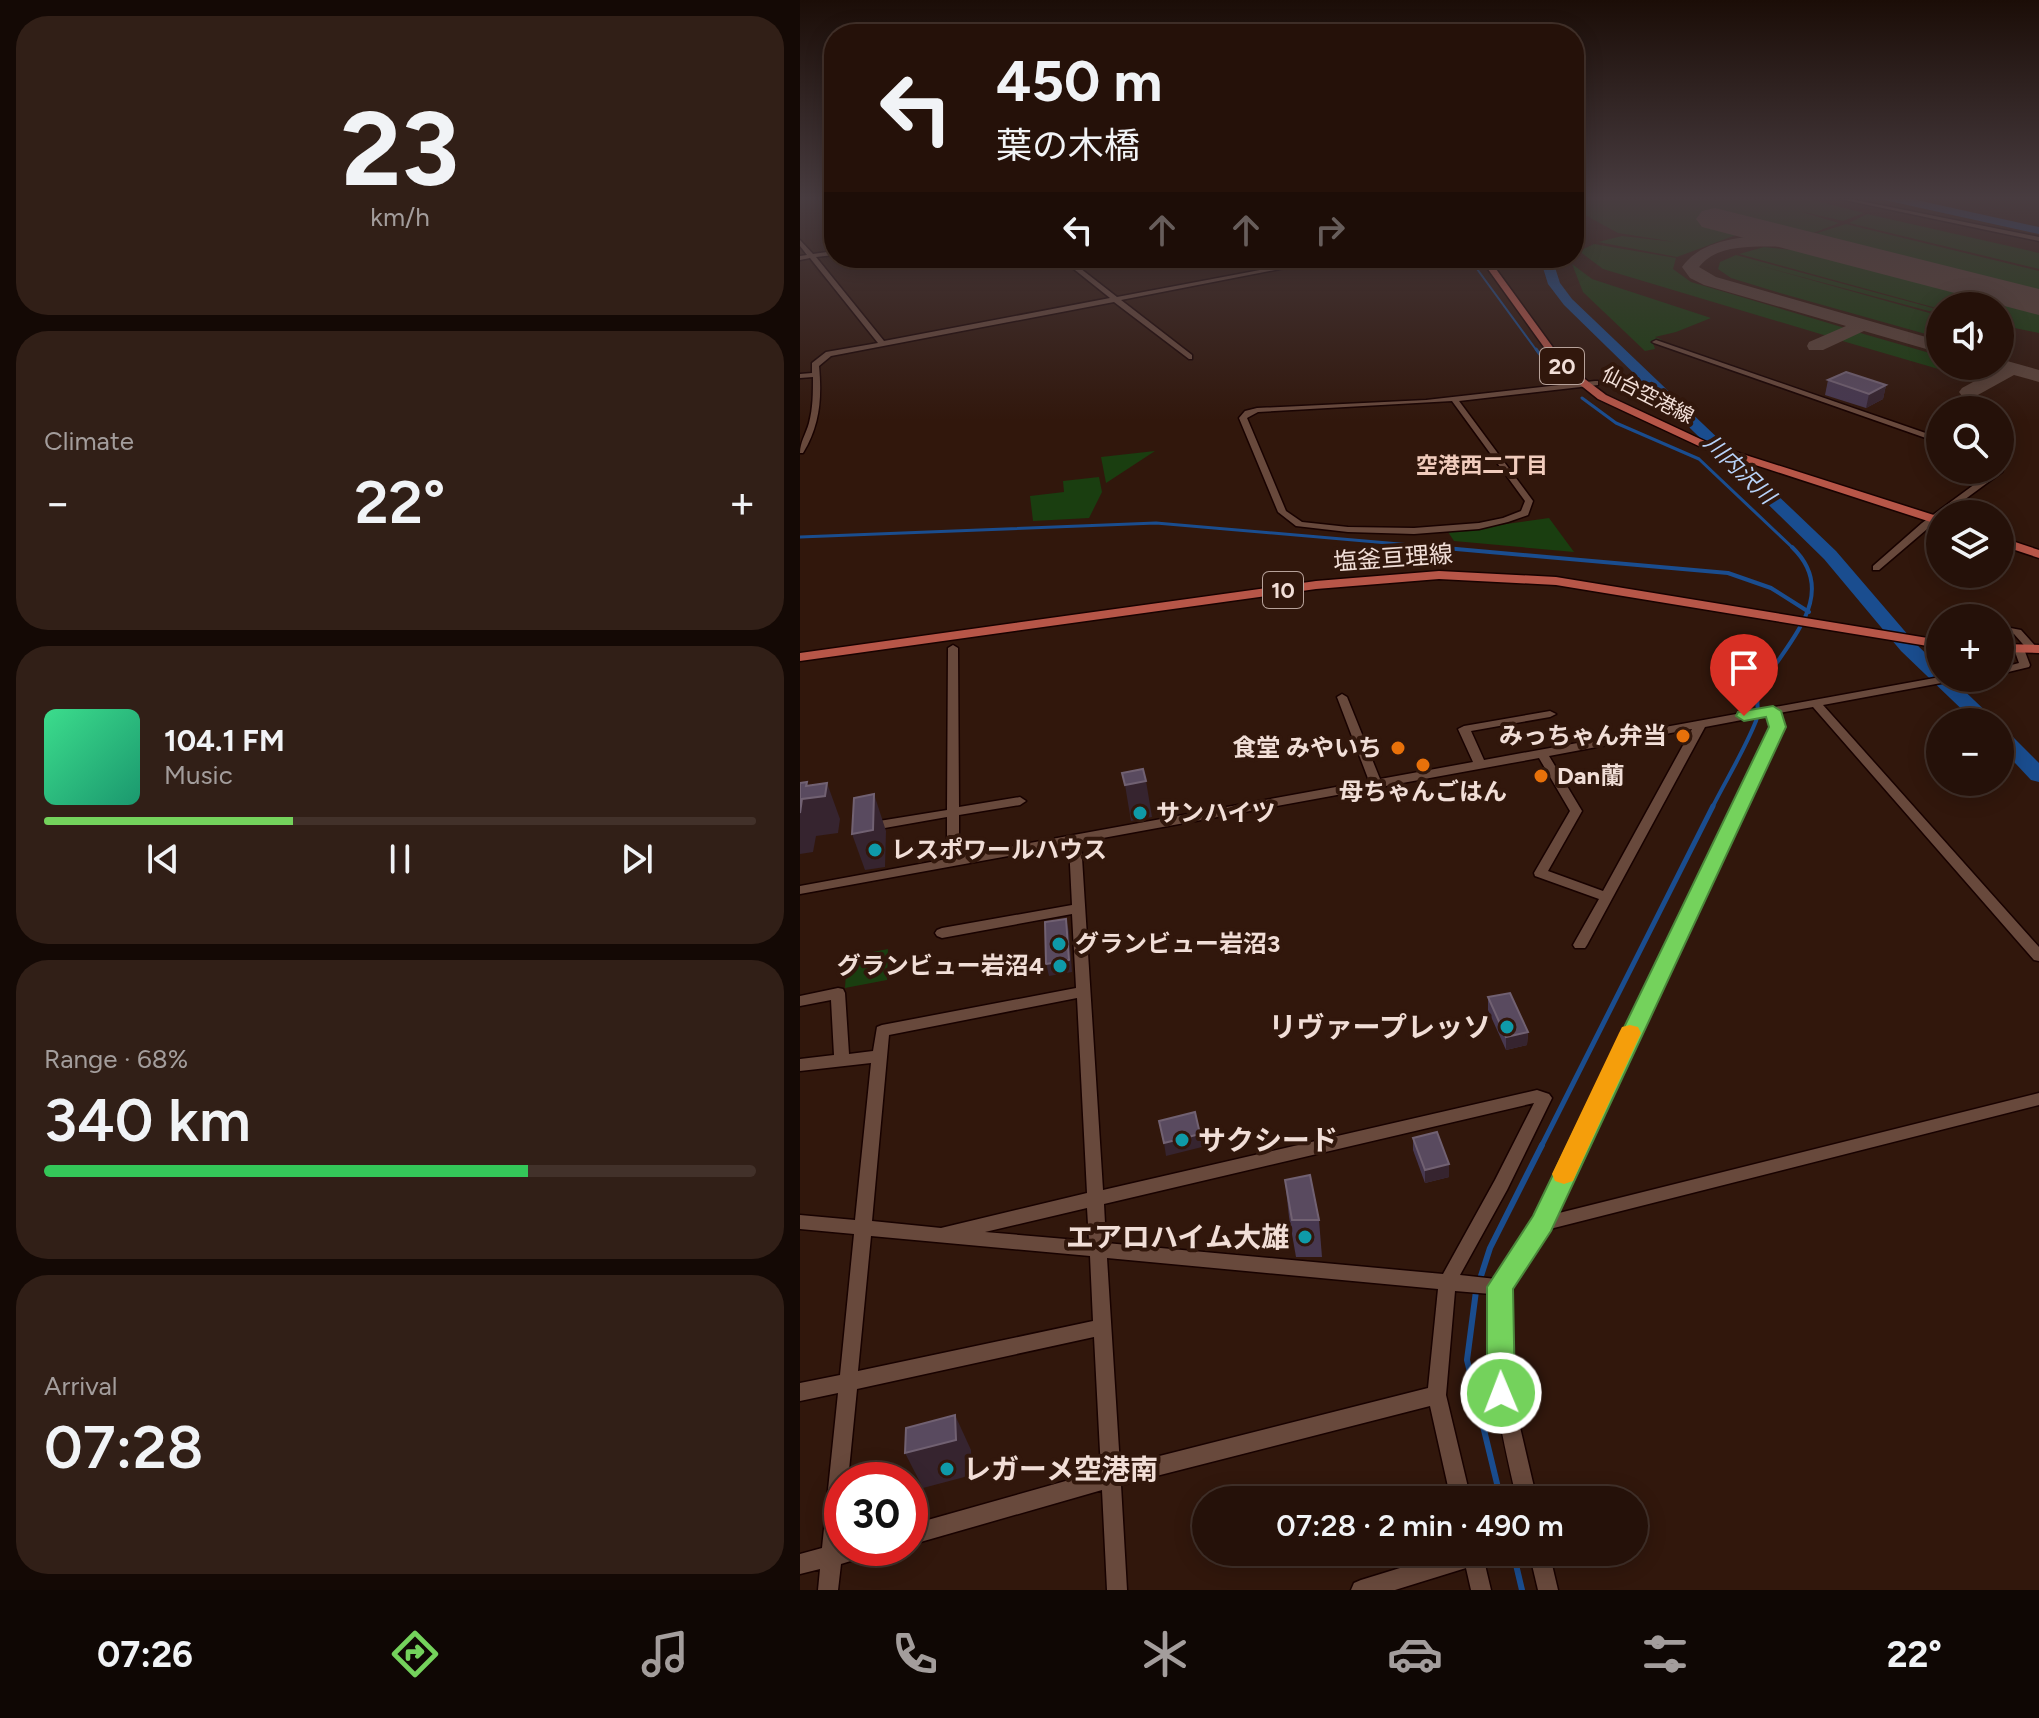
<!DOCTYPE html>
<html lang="en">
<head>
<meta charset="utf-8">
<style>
  body { margin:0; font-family:Figtree,"Noto Sans JP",sans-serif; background:#311f17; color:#f1f3f6; height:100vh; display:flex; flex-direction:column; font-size:30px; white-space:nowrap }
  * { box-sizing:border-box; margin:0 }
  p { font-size:26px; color:#a39d9c }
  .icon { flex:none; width:44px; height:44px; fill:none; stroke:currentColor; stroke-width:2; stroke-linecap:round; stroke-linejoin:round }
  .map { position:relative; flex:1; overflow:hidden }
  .sheet { display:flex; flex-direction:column; gap:16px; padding:16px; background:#140905; width:800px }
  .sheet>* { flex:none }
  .hud { position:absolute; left:24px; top:24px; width:760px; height:244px; border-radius:32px; box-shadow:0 4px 20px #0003,0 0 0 2px #42312a; background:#251109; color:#f1f3f6; overflow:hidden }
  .fabs { position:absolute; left:1126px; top:292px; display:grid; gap:16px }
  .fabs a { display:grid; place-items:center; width:88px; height:88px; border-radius:50%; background:#251109; box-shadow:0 4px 20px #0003,0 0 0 2px #42312a; font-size:40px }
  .speed { position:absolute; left:24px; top:1462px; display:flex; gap:16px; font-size:40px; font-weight:700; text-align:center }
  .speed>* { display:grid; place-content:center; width:104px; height:104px; border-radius:50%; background:#251109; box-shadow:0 4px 20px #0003,0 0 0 2px #42312a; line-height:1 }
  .speed .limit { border:12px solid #d22; background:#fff; color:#111 }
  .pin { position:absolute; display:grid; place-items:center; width:68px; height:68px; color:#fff; margin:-82px -34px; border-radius:50% 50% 50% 0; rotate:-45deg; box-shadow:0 0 8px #0007 }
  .pin .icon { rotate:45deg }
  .me { position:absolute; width:88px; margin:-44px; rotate:359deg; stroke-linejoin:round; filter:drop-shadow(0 0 6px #0008) }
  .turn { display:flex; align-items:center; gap:28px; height:168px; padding:0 40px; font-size:36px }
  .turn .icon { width:104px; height:104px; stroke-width:2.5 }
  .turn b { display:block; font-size:56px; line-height:68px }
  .lanes { display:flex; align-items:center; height:76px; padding:0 40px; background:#0003; justify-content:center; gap:40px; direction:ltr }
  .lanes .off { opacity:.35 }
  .big { font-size:60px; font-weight:600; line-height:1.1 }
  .sheet .widget { flex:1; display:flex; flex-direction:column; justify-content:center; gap:12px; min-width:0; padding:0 28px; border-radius:32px; background:#311f17 }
  .sheet .dial { align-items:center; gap:0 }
  .dial b { font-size:104px; line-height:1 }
  .song { display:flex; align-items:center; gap:24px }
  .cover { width:96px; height:96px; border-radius:12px; background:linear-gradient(135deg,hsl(150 70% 55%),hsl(160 70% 35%)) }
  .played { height:8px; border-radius:4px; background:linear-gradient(90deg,#74d25c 35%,#42312a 35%) }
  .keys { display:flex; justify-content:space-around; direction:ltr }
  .heat { display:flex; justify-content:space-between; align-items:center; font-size:44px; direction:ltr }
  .charge { height:12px; border-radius:6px; background:linear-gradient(90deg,#34c759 68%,#42312a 0) }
  .trip { position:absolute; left:392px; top:1486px; width:456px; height:80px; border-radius:40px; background:#251109; box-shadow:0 4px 20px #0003,0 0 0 2px #42312a; font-weight:600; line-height:80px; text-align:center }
  .tabs { display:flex; height:128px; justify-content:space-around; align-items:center; background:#0f0704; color:#a39d9c }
  .tabs .icon { width:56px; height:56px }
  .tabs .on { color:#74d25c }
  .tabs b { font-size:36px; color:#f1f3f6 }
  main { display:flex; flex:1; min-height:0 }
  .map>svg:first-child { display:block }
  .green { fill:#1a3e10 }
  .water { fill:#1a4d8f }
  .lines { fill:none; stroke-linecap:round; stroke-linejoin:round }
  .stream-far4 { stroke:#1a4d8f; stroke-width:2 }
  .stream-far3 { stroke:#1a4d8f; stroke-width:3 }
  .stream-far2 { stroke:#1a4d8f; stroke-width:4 }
  .stream-far1 { stroke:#1a4d8f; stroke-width:5 }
  .stream { stroke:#1a4d8f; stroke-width:6 }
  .river { fill:#1a4d8f; fill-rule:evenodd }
  .taxiway { fill:#5c443a; fill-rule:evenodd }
  .runway { fill:#5c443a; fill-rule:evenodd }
  .minor-casing { stroke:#180200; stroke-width:3 }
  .major-casing { stroke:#180200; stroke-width:3 }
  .minor { fill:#68493c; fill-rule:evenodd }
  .major { fill:#b75648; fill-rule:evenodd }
  .wall { fill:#473850 }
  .shaded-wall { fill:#36242f }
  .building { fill:#594a5f; stroke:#716172; stroke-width:2 }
  .route { fill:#74d25c; stroke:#4b883c; stroke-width:2 }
  .slow { fill:#f59e0b }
  .food-dot { fill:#e8710a; stroke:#31170c; stroke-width:3 }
  .culture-dot { fill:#0f9aa8; stroke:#31170c; stroke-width:3 }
  .labels { text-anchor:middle; stroke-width:8; stroke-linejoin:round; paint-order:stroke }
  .far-street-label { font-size:20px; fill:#f1ded7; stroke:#31170c }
  .shield { fill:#31170c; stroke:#b7a29a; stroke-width:2 }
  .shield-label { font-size:22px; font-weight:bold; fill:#f1ded7 }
  .far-neighbourhood-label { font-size:22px; font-weight:bold; fill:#f1ccbd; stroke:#31170c }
  .far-water-label { font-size:22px; font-style:italic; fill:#b8d3f9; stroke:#31170c }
  .street-label { font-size:24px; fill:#f1ded7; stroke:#31170c }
  .poi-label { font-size:24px; font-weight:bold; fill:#f1ded7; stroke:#31170c; text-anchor:start }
  .near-poi-label { font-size:28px; font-weight:bold; fill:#f1ded7; stroke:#31170c; text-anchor:end }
</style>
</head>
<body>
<main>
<section class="sheet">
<div class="widget dial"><b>23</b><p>km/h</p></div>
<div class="widget"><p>Climate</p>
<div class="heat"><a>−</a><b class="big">22°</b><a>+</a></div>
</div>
<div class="widget">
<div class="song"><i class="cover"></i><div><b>104.1 FM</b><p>Music</p></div></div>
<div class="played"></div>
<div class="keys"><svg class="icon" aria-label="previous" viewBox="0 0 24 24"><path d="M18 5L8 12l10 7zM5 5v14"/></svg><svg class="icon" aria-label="pause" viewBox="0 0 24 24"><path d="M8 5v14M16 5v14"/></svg><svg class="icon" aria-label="next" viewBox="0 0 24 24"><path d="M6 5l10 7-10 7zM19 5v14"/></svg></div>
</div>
<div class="widget"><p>Range · 68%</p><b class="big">340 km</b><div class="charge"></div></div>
<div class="widget"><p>Arrival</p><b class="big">07:28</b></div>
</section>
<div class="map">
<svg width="1239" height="1590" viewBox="0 0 1239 1590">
  <rect width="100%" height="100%" fill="#31170c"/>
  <g class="green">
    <polygon points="774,199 1009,199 1064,213 1043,221 999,211 1039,223 1011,234 931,213 899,225 936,235 877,257 798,242 822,236 875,242 818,233 774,209"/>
    <polygon points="1067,214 1239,253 1239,269 1049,223"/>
    <polygon points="1046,224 1239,271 1239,291 1014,234"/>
    <polygon points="794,244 876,258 873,269 891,282 1045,328 1027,336 803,269 779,251"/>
    <polygon points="964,247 993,250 1239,314 1239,333 1200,325 1200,306 1140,306 1140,309 939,254"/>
    <polygon points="936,255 1140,310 1140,314 950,263 1140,316 1140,338 980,293 931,278 918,269 920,262"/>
    <polygon points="772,264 792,279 911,318 876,332 855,337 862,340 853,343 855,349 845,351 783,292"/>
    <polygon points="1057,332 1140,356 1140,366 1180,367 1159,375 1039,340"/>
    <polygon points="355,451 306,483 301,457"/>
    <polygon points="299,477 302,492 289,518 233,521 230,496 264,492 263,481"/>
    <polygon points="749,518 774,552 654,541 648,532"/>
    <polygon points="88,949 87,980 45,988 47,957"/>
  </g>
  <polygon class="water" points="1080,199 1112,199 1239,227 1239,234"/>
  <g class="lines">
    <polyline class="stream-far4" points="669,258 737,351"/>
    <g class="stream-far3">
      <polyline points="736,349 755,375"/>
      <polyline points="782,398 816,423 899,459 994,549"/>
      <polyline points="0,537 356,523 657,549"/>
    </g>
    <g class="stream-far2">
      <polyline points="634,547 928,573 971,588 1009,612"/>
      <path d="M 912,808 C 926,780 944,751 956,721 C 960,711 955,700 959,691 C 983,645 1043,596 992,547"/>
    </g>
    <polyline class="stream-far1" points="741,1147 913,806"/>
    <g class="stream">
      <polyline points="680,1279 690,1248 742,1145"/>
      <polyline points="676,1291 667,1360 701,1500"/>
      <polyline points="713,1552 722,1590"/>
    </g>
    <g class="river">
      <polygon points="740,258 752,258 760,283 772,299 1036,551 1115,643 1140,667 1140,678 1151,678 1197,722 1175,722 1101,651 1024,559 764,305 748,284"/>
      <polygon points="1200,729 1207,731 1239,763 1239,782 1231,780 1200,747"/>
    </g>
    <g class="taxiway">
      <path d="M 973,235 L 999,236 L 1007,241 C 990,255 925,233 899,267 L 916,277 L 1140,341 L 1140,353 L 1064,331 L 1023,350 L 1009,350 L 1007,346 L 1009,342 L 1046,326 L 904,285 L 890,278 L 882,267 C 902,239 941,237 973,235 Z"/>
      <polygon points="1200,359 1239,370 1239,382 1214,375 1176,396 1162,396 1159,392 1162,388 1195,370 1191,366 1200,366"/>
    </g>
    <polygon class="runway" points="915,208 1239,289 1239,315 902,227 896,219 902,211"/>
    <g class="minor-casing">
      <g id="minor">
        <polygon points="1040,199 1050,199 1239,237 1239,241"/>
        <path d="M 0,240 L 13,254 L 34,251 L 34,255 L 16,257 L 84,341 L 310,298 L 260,258 L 267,258 L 317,297 L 523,258 L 536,258 L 321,300 L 392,355 L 392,359 L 389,359 L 314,302 L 31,356 L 19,366 C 22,398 20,425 3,453 L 0,453 C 0,442 6,434 9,423 C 13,408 13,393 13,377 L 0,378 L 0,374 L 12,373 L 12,363 L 26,352 L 78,343 L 10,258 L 0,260 L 0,256 L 7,255 L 0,246 Z"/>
        <polygon points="856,340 1140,438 1140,443 854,343 852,342"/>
        <path d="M 795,381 L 798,381 L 798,385 L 659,401 L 733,501 L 728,515 L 708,522 L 679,529 L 614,534 L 548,532 L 496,526 L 478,512 L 439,418 L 445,411 L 457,408 L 626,400 ZM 652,401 L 725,501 L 721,511 L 703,518 L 679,523 L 614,528 L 548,527 L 502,522 L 486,511 L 447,418 L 458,412 Z"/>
        <polygon points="1200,468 1203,470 1202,472 1145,514 1140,514 1140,518 1079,570 1073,570 1073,566 1122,523 1194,470 1200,470"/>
        <polygon points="1200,626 1221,630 1238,649 1237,651 1229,651 1214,634 1200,632"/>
        <polygon points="1140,627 1140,635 1135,632 1136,628"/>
        <path d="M 153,645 L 158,648 L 159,807 L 220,797 L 226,801 L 220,805 L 159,815 L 159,856 L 569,781 L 537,697 L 542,694 L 547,697 L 580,779 L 673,762 L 658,729 L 664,726 L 750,711 L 756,714 L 750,717 L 671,731 L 684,760 L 1140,677 L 1157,678 L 1152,681 L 1023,705 L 1239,947 L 1239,961 L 1234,960 L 1013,707 L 979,713 L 983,727 L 755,1214 L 1239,1093 L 1239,1105 L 746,1230 L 711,1285 L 707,1318 L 707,1345 L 713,1397 L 737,1500 L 717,1500 C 701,1432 686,1365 691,1294 L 655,1291 L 646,1395 L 671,1500 L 651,1500 L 630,1406 L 321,1485 L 327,1590 L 307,1590 L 302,1490 L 110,1545 L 110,1525 L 301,1471 L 294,1337 L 57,1389 L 48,1480 L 42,1480 L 42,1548 L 73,1548 L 70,1555 L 41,1564 L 38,1590 L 18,1590 L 20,1569 L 0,1574 L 0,1554 L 22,1548 L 38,1393 L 0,1401 L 0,1383 L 40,1375 L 54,1234 L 0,1229 L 0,1215 L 55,1220 L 71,1063 L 0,1071 L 0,1059 L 34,1055 L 31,1000 L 0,1006 L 0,996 L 38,988 L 43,989 L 45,993 L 49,1054 L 73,1051 L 77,1027 L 82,1025 L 276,988 L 272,914 L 142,938 L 137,936 L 135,933 L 137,930 L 142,928 L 272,905 L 269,845 L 0,894 L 0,886 L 147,859 L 147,817 L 79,829 L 73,825 L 79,821 L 147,810 L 148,648 ZM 968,715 L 971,727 L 740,1209 L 696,1279 L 660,1275 L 707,1190 L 752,1098 L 749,1094 L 737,1090 L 303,1190 L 281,842 L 739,758 L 770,811 L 734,873 L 735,876 L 799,899 L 773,945 L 775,948 L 785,948 L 787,945 L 905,727 ZM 892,729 L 803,891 L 748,871 L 782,811 L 749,756 ZM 277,998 L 287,1193 L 141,1228 L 72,1221 L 89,1035 ZM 734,1103 L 695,1180 L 643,1274 L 306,1243 L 304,1204 ZM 287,1208 L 289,1241 L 185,1232 ZM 71,1236 L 290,1256 L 293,1321 L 58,1371 ZM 307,1258 L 638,1289 L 628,1388 L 320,1466 Z"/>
        <polygon points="1219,646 1224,649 1230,665 1229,667 1200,674 1200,668 1219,663 1214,649"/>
        <polygon points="652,1552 682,1552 691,1590 671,1590 666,1568 595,1590 551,1590 554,1583 561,1580"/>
        <polygon points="729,1552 749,1552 758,1590 738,1590"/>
      </g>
    </g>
    <g class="major-casing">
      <g id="major">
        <polygon points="680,258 688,258 765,364 806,395 911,444 1140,517 1140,525 903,448 798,399 759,368"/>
        <polygon points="1200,537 1239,550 1239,558 1200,545"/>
        <polygon points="639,571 756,577 1140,640 1140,648 756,585 639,579 516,589 0,661 0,653 516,581"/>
        <polygon points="1200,644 1239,645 1239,653 1200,652"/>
      </g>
    </g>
    <use href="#minor" class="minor"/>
    <use href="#major" class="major"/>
  </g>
  <g class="wall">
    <polygon points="1028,380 1086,385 1083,399 1066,408 1025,395"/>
    <polygon points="1140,414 1140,432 1134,430 1138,415"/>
    <polygon points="688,997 728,1032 727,1045 706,1050 688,1010"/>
    <polygon points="613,1138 649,1164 649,1177 625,1183 613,1150"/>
    <polygon points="485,1180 519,1220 522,1257 496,1257 489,1217"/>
  </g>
  <g class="shaded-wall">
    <polygon points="1086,385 1083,399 1066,408 1069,394"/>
    <polygon points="346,781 352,817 331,821 325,785"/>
    <polygon points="7,782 12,798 27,783 40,819 38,833 16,836 13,852 0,854 0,813"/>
    <polygon points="74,794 86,831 85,867 65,870 52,834"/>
    <polygon points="266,919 269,931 272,972 249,976 246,964"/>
    <polygon points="728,1032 727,1045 706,1050 706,1037"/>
    <polygon points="400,1134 402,1147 366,1156 364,1143"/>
    <polygon points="649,1164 649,1177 625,1183 625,1170"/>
    <polygon points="155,1415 171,1450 172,1475 123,1488 105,1453"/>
  </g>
  <g class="building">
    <polygon points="1046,372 1086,385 1069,394 1028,380"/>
    <polygon points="1154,406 1165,410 1148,410"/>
    <polygon points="343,769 346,781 325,785 322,773"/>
    <polygon points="7,782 6,786 27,783 25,796 2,799 0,813 0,783"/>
    <polygon points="74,794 73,830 52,834 54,798"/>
    <polygon points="266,919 269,960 246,964 245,922"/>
    <polygon points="710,993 728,1032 706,1037 688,997"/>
    <polygon points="395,1112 400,1134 364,1143 359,1121"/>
    <polygon points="637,1132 649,1164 625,1170 613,1138"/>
    <polygon points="510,1175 519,1220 492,1220 485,1180"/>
    <polygon points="155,1415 156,1440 105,1453 106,1428"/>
  </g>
  <linearGradient id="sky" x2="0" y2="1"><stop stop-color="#1b0d07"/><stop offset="0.47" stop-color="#483c40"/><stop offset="1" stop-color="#483c40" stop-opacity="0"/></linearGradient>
  <rect width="1239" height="421" fill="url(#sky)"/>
  <polygon class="route" points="973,706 981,711 986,727 751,1231 713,1289 715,1393 711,1403 701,1407 691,1403 687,1393 687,1287 733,1216 969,727 966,717 944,721 936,716 938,712"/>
  <polygon class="slow" points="830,1025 838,1027 841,1033 776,1174 773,1181 764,1184 755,1181 752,1174 819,1033 822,1027"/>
  <g class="food-dot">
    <circle cx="883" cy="736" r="8"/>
    <circle cx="598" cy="748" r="8"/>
    <circle cx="623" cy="765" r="8"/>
    <circle cx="741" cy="776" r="8"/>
  </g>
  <g class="culture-dot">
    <circle cx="340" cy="813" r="8"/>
    <circle cx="75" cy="850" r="8"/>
    <circle cx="259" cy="944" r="8"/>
    <circle cx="260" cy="966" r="8"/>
    <circle cx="707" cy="1027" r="8"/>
    <circle cx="382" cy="1140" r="8"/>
    <circle cx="505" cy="1237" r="8"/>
    <circle cx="147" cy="1469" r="8"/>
  </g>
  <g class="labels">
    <g class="far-street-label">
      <text transform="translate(848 395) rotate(27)" y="7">仙台空港線</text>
    </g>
    <g class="shield">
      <rect x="740" y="348" width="44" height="36" rx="6"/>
      <rect x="463" y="572" width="40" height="36" rx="6"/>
    </g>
    <g class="shield-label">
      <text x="762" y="374">20</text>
      <text x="483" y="598">10</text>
    </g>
    <g class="far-neighbourhood-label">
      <text x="682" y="473">空港西二丁目</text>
    </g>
    <g class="far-water-label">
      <text transform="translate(940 469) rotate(44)" y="8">川内沢川</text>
    </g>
    <g class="street-label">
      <text transform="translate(593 558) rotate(-4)" y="8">塩釜亘理線</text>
    </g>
    <g class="poi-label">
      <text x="867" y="744" text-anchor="end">みっちゃん弁当</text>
      <text x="582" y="756" text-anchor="end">食堂 みやいち</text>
      <text x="757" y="784">Dan蘭</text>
      <text x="623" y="800" text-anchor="middle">母ちゃんごはん</text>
      <text x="356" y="821">サンハイツ</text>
      <text x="91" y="858">レスポワールハウス</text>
      <text x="275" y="952">グランビュー岩沼3</text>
      <text x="244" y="974" text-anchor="end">グランビュー岩沼4</text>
    </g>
    <g class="near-poi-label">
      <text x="691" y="1037">リヴァープレッソ</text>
      <text x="398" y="1150" text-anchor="start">サクシード</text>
      <text x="489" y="1247">エアロハイム大雄</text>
      <text x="163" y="1479" text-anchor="start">レガーメ空港南</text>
    </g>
  </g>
</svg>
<div class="fabs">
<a><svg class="icon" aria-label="sound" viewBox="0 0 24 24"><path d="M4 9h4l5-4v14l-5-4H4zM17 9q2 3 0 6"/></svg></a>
<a><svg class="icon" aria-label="search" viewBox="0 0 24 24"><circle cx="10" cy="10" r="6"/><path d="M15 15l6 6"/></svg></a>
<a><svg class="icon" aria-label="layers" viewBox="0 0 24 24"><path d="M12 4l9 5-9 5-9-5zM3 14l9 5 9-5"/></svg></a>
<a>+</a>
<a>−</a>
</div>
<div class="speed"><div class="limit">30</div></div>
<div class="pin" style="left:944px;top:716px;background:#d93025"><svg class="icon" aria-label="arrive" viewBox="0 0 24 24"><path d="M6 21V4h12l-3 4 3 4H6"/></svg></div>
<svg class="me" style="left:701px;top:1393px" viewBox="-20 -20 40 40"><circle r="17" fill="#74d25c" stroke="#fff" stroke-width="3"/><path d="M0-11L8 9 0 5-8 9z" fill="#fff"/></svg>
<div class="trip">07:28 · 2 min · 490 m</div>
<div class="hud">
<div class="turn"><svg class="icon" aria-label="left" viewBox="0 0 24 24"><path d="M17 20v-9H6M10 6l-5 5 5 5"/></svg><div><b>450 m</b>葉の木橋</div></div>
<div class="lanes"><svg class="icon" aria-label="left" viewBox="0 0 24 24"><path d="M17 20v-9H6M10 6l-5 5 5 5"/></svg><svg class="icon off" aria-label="ahead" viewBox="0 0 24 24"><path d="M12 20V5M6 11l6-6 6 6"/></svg><svg class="icon off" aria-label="ahead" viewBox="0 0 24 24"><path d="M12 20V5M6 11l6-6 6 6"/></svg><svg class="icon off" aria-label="right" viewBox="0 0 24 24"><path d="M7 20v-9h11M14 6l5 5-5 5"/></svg></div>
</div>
</div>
</main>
<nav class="tabs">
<b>07:26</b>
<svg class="icon on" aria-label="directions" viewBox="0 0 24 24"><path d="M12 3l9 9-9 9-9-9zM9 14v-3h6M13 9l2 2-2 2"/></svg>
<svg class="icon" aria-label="music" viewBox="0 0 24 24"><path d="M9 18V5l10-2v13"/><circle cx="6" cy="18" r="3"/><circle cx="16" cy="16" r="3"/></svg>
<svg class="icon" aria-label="phone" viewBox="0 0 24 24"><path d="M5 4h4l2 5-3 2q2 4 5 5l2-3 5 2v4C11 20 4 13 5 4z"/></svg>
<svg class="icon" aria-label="climate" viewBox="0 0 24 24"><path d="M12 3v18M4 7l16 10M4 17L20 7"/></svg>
<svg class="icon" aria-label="car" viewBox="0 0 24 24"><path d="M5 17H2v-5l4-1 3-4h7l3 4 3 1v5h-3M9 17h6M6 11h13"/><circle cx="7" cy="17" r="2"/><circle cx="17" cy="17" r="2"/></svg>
<svg class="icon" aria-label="filters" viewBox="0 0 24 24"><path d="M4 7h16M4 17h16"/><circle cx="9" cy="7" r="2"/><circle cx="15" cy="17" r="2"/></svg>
<b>22°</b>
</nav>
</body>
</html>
